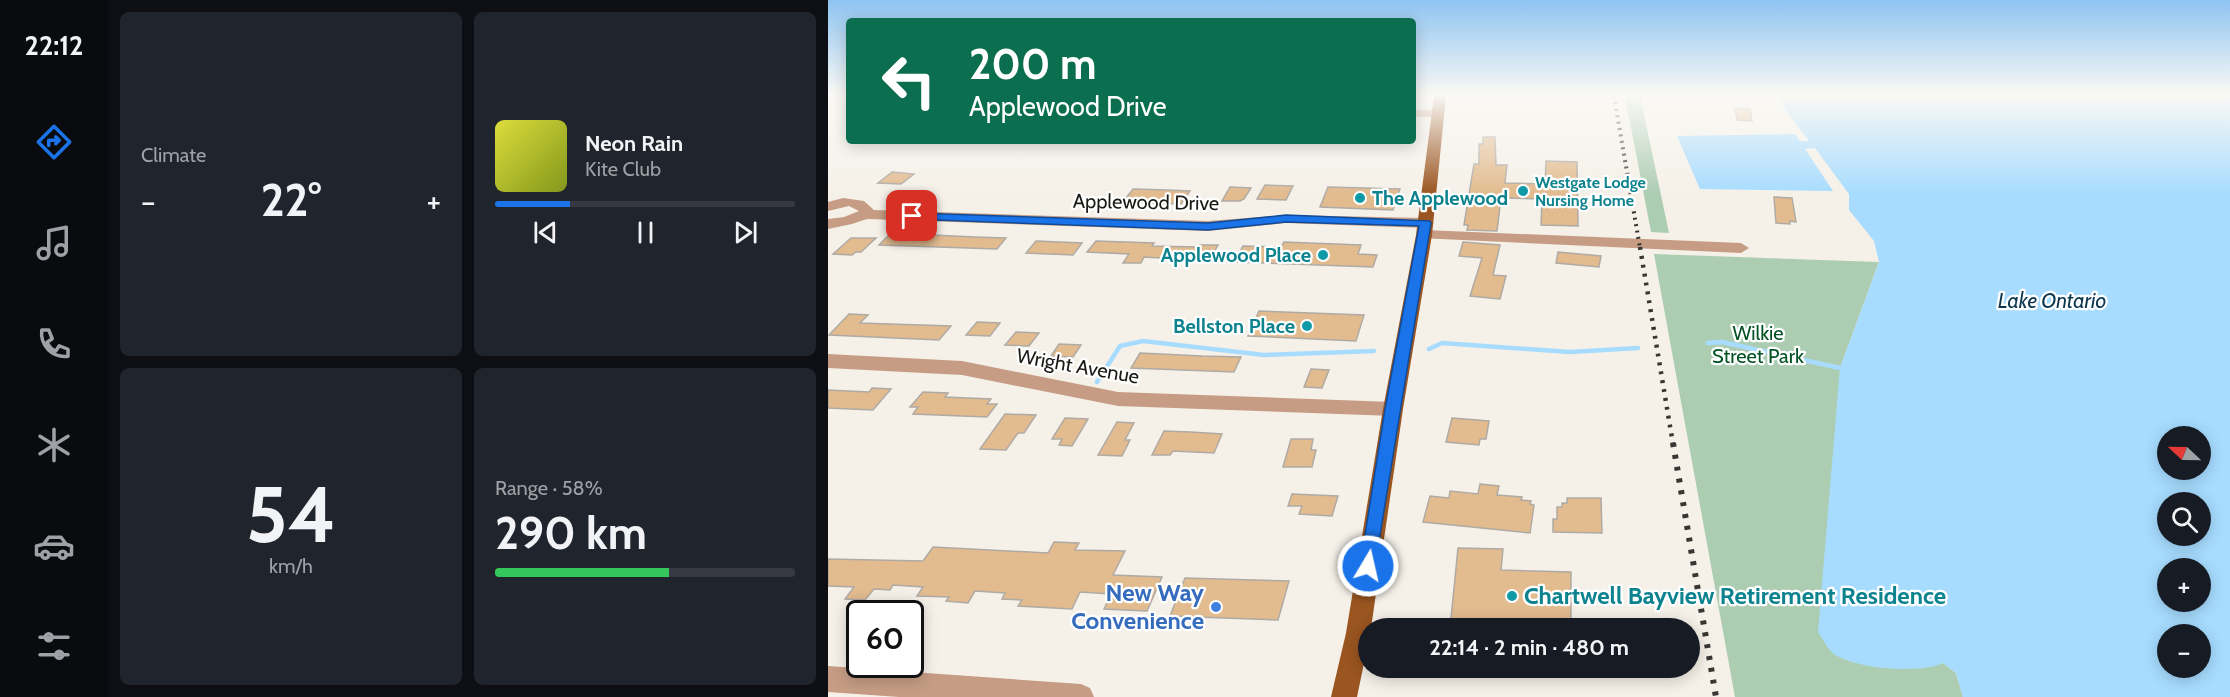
<!DOCTYPE html>
<html lang="en">
<head>
<meta charset="utf-8">
<style>
  body { margin:0; font-family:Cabin,sans-serif; background:#20242c; color:#f1f3f6; height:100vh; display:flex; flex-direction:column; font-size:22px; white-space:nowrap }
  * { box-sizing:border-box; margin:0 }
  p { font-size:20px; color:#9ea1a6 }
  .icon { flex:none; width:33px; height:33px; fill:none; stroke:currentColor; stroke-width:2; stroke-linecap:round; stroke-linejoin:round }
  .map { position:relative; flex:1; overflow:hidden }
  .drawer { display:flex; flex-direction:column; gap:12px; padding:12px; background:#0d0f14; width:720px }
  .drawer>* { flex:none }
  .hud { position:absolute; left:18px; top:18px; width:570px; height:126px; border-radius:6px; box-shadow:0 3px 15px #0003; background:#0b6e4f; color:#fff; overflow:hidden }
  .needle { width:39px; rotate:292deg }
  .tools { position:absolute; left:1329px; top:426px; display:grid; gap:12px }
  .tools a { display:grid; place-items:center; width:54px; height:54px; border-radius:50%; background:#171b24; box-shadow:0 3px 15px #0003; font-size:30px }
  .speed { position:absolute; left:18px; top:600px; display:flex; gap:12px; font-size:30px; font-weight:700; text-align:center }
  .speed>* { display:grid; place-content:center; width:78px; height:78px; border-radius:50%; background:#171b24; box-shadow:0 3px 15px #0003; line-height:1 }
  .speed .limit { border:3px solid #111; border-radius:9px; background:#fff; color:#111 }
  .pin { position:absolute; display:grid; place-items:center; width:51px; height:51px; color:#fff; margin:-26px; border-radius:12px; box-shadow:0 3px 9px #0006 }
  .me { position:absolute; width:66px; margin:-33px; rotate:9deg; stroke-linejoin:round; filter:drop-shadow(0 0 4px #0008) }
  .turn { display:flex; align-items:center; gap:21px; height:126px; padding:0 24px; font-size:27px }
  .turn .icon { width:78px; height:78px; stroke-width:2.5 }
  .turn b { display:block; font-size:42px; line-height:51px }
  .big { font-size:45px; font-weight:700; line-height:1.1 }
  .drawer .card { flex:1; display:flex; flex-direction:column; justify-content:center; gap:9px; min-width:0; padding:0 21px; border-radius:9px; background:#20242c }
  .drawer .dial { align-items:center; gap:0 }
  .dial b { font-size:78px; line-height:1 }
  .song { display:flex; align-items:center; gap:18px }
  .cover { width:72px; height:72px; border-radius:9px; background:linear-gradient(135deg,hsl(60 70% 55%),hsl(70 70% 35%)) }
  .played { height:6px; border-radius:3px; background:linear-gradient(90deg,#1a73e8 25%,#363941 25%) }
  .keys { display:flex; justify-content:space-around; direction:ltr }
  .heat { display:flex; justify-content:space-between; align-items:center; font-size:33px; direction:ltr }
  .charge { height:9px; border-radius:4px; background:linear-gradient(90deg,#34c759 58%,#363941 0) }
  .drawer .tiles { flex:1; display:grid; gap:12px; grid-template-columns:repeat(2,1fr) }
  .trip { position:absolute; left:530px; top:618px; width:342px; height:60px; border-radius:30px; background:#171b24; box-shadow:0 3px 15px #0003; font-weight:700; line-height:60px; text-align:center }
  main { display:flex; flex:1; min-height:0 }
  .tabs { display:flex; flex-direction:column; width:108px; justify-content:space-around; align-items:center; background:#090b0e; color:#9ea1a6 }
  .tabs .icon { width:42px; height:42px }
  .tabs .current { color:#1a73e8 }
  .tabs b { font-size:27px; color:#f1f3f6 }
  .map>svg:first-child { display:block }
  .green { fill:#adcdb3 }
  .water { fill:#a7dcff; fill-rule:evenodd }
  .lines { fill:none; stroke-linecap:round; stroke-linejoin:round }
  .stream { stroke:#a7dcff; stroke-width:4.5 }
  .building { fill:#e2bb8f; stroke:#b0aaa4; stroke-width:1.5 }
  .service { stroke:#c69d84; stroke-width:7 }
  .minor { fill:#c69d84; fill-rule:evenodd }
  .tertiary { fill:#c69d84; fill-rule:evenodd }
  .primary { fill:#9a5520; fill-rule:evenodd }
  .rail-far2 { stroke:#383633; stroke-width:4; stroke-dasharray:2 4.5; stroke-linecap:butt }
  .rail-far1 { stroke:#383633; stroke-width:4.5; stroke-dasharray:3 6; stroke-linecap:butt }
  .rail { stroke:#383633; stroke-width:6; stroke-dasharray:4 8; stroke-linecap:butt }
  .route { fill:#1a73e8; stroke:#114b97; stroke-width:1.5 }
  .culture-dot { fill:#0f9aa8; stroke:#fff; stroke-width:2 }
  .shop-dot { fill:#3f7fe0; stroke:#fff; stroke-width:2 }
  .labels { text-anchor:middle; stroke-width:4.5; stroke-linejoin:round; paint-order:stroke }
  .far-culture-label { font-size:16px; font-weight:bold; fill:#0d838f; stroke:#fff; text-anchor:start }
  .culture-label { font-size:20px; font-weight:bold; fill:#0d838f; stroke:#fff; text-anchor:end }
  .street-label { font-size:20px; fill:#1a1916; stroke:#fff }
  .park-label { font-size:20px; fill:#035223; stroke:#fff }
  .water-label { font-size:21px; font-style:italic; fill:#0d374f; stroke:#fff }
  .near-shop-label { font-size:24px; font-weight:bold; fill:#366cbe; stroke:#fff; text-anchor:end }
  .near-culture-label { font-size:24px; font-weight:bold; fill:#0d838f; stroke:#fff; text-anchor:start }
</style>
</head>
<body>
<main>
<nav class="tabs">
<b>22:12</b>
<svg class="icon current" aria-label="directions" viewBox="0 0 24 24"><path d="M12 3l9 9-9 9-9-9zM9 14v-3h6M13 9l2 2-2 2"/></svg>
<svg class="icon" aria-label="music" viewBox="0 0 24 24"><path d="M9 18V5l10-2v13"/><circle cx="6" cy="18" r="3"/><circle cx="16" cy="16" r="3"/></svg>
<svg class="icon" aria-label="phone" viewBox="0 0 24 24"><path d="M5 4h4l2 5-3 2q2 4 5 5l2-3 5 2v4C11 20 4 13 5 4z"/></svg>
<svg class="icon" aria-label="climate" viewBox="0 0 24 24"><path d="M12 3v18M4 7l16 10M4 17L20 7"/></svg>
<svg class="icon" aria-label="car" viewBox="0 0 24 24"><path d="M5 17H2v-5l4-1 3-4h7l3 4 3 1v5h-3M9 17h6M6 11h13"/><circle cx="7" cy="17" r="2"/><circle cx="17" cy="17" r="2"/></svg>
<svg class="icon" aria-label="filters" viewBox="0 0 24 24"><path d="M4 7h16M4 17h16"/><circle cx="9" cy="7" r="2"/><circle cx="15" cy="17" r="2"/></svg>
</nav>
<section class="drawer">
<div class="tiles">
<div class="card"><p>Climate</p>
<div class="heat"><a>−</a><b class="big">22°</b><a>+</a></div>
</div>
<div class="card">
<div class="song"><i class="cover"></i><div><b>Neon Rain</b><p>Kite Club</p></div></div>
<div class="played"></div>
<div class="keys"><svg class="icon" aria-label="previous" viewBox="0 0 24 24"><path d="M18 5L8 12l10 7zM5 5v14"/></svg><svg class="icon" aria-label="pause" viewBox="0 0 24 24"><path d="M8 5v14M16 5v14"/></svg><svg class="icon" aria-label="next" viewBox="0 0 24 24"><path d="M6 5l10 7-10 7zM19 5v14"/></svg></div>
</div>
<div class="card dial"><b>54</b><p>km/h</p></div>
<div class="card"><p>Range · 58%</p><b class="big">290 km</b><div class="charge"></div></div>
</div>
</section>
<div class="map">
<svg width="1402" height="697" viewBox="0 0 1402 697">
  <rect width="100%" height="100%" fill="#f5f1e9"/>
  <g class="green">
    <polygon points="797,96 812,96 841,233 823,232"/>
    <polygon points="826,254 1051,262 1012,368 1115,663 1128,673 1135,697 907,697"/>
  </g>
  <path class="water" d="M 947,96 L 1402,96 L 1402,697 L 1135,697 L 1128,673 L 1115,663 C 1092,674 1028,669 1006,654 C 1000,650 994,638 990,632 L 1012,368 L 1051,262 L 1046,241 L 1021,210 L 1021,194 L 987,148 L 977,149 L 1005,191 L 872,189 L 849,136 L 967,134 L 972,141 L 981,141 ZM 1340,436 L 1372,436 L 1372,470 L 1340,470 ZM 1340,502 L 1372,502 L 1372,536 L 1340,536 ZM 1340,568 L 1372,568 L 1372,602 L 1340,602 ZM 1340,634 L 1372,634 L 1372,668 L 1340,668 Z"/>
  <g class="lines">
    <g class="stream">
      <polyline points="880,343 894,342 1012,368"/>
      <polyline points="601,349 614,343 742,352 810,348"/>
      <polyline points="269,382 292,346 315,341 436,355 546,351"/>
    </g>
  </g>
  <g class="building">
    <polygon points="907,108 922,109 924,121 909,120"/>
    <polygon points="655,137 667,137 668,165 679,165 677,183 717,184 718,161 749,162 750,226 713,225 714,199 673,198 669,231 639,230 640,225 636,225 646,164 651,164 651,144 655,144"/>
    <polygon points="64,172 86,174 73,184 50,183"/>
    <polygon points="437,185 465,186 458,200 429,199"/>
    <polygon points="402,187 423,188 416,199 412,201 394,201"/>
    <polygon points="500,187 572,189 565,210 492,207"/>
    <polygon points="305,189 339,190 362,191 353,204 295,202"/>
    <polygon points="946,197 964,198 968,222 962,221 962,224 948,223"/>
    <polygon points="63,233 146,237 178,238 169,249 51,245"/>
    <polygon points="23,238 48,238 33,252 28,252 24,255 5,254"/>
    <polygon points="208,241 254,243 245,255 198,253"/>
    <polygon points="268,241 326,243 324,246 370,247 372,245 390,245 381,261 316,257 313,263 295,263 301,254 259,252"/>
    <polygon points="456,242 533,245 530,254 549,255 545,267 406,262 415,246 453,247"/>
    <polygon points="635,242 672,245 665,275 678,276 672,299 642,296 654,258 631,256"/>
    <polygon points="730,252 773,256 771,267 728,263"/>
    <polygon points="431,311 536,315 528,341 420,336"/>
    <polygon points="21,314 40,315 32,323 123,326 111,340 1,335"/>
    <polygon points="149,322 172,323 162,336 138,335"/>
    <polygon points="188,332 211,333 201,346 177,345"/>
    <polygon points="231,344 253,345 245,357 223,356"/>
    <polygon points="312,353 374,356 413,357 406,372 303,368"/>
    <polygon points="483,369 501,370 494,388 476,387"/>
    <polygon points="44,388 63,389 45,410 0,408 0,390 41,392"/>
    <polygon points="95,392 120,393 117,397 163,399 159,404 169,404 159,417 85,414 90,407 82,407"/>
    <polygon points="177,414 208,415 196,433 190,433 178,450 152,449"/>
    <polygon points="237,418 260,419 244,446 231,445 234,439 224,439"/>
    <polygon points="624,418 661,421 658,439 652,439 651,445 618,442"/>
    <polygon points="289,422 306,423 297,440 302,440 294,456 270,455"/>
    <polygon points="336,431 363,432 394,434 386,453 345,451 342,455 324,455"/>
    <polygon points="463,439 485,439 483,450 488,450 484,467 455,467"/>
    <polygon points="652,484 671,486 669,495 694,497 693,500 703,501 702,504 706,505 702,533 595,522 602,496 621,498 622,491 650,494"/>
    <polygon points="464,494 510,496 504,516 471,514 474,506 460,506"/>
    <polygon points="739,498 773,498 774,533 725,532 725,519 729,519 729,507 734,507 734,503 739,503"/>
    <polygon points="226,542 251,543 247,550 297,551 285,575 334,577 319,611 276,609 283,594 252,592 244,609 190,606 194,600 174,599 177,593 147,591 140,603 118,601 121,597 89,596 95,587 65,585 62,590 46,589 37,600 17,599 26,587 0,586 0,559 95,561 105,547 220,553"/>
    <polygon points="630,548 675,549 673,570 743,572 743,621 674,619 674,628 622,628"/>
    <polygon points="357,578 461,581 450,620 342,616"/>
  </g>
  <g class="lines">
    <g class="service">
      <polyline points="21,107 21,115"/>
      <polyline points="585,113 610,114"/>
    </g>
    <g class="minor">
      <polygon points="15,198 36,201 46,210 380,221 458,215 598,218 606,223 598,228 458,223 380,231 39,219 24,224 0,229 0,219 16,217 31,211 21,206 0,211 0,202"/>
      <polygon points="596,230 913,243 921,248 913,253 591,238 588,235"/>
      <polygon points="0,354 134,361 290,392 565,402 572,404 575,409 572,414 565,416 290,406 134,375 0,368"/>
    </g>
    <polygon class="tertiary" points="0,666 253,684 262,688 266,697 71,697 0,692"/>
    <polygon class="primary" points="606,96 618,96 604,235 575,409 543,628 540,628 540,644 529,697 503,697 518,633 555,409 588,235"/>
    <polyline class="rail-far2" points="786,96 812,248"/>
    <polyline class="rail-far1" points="812,247 845,444"/>
    <polyline class="rail" points="845,443 888,697"/>
  </g>
  <linearGradient id="sky" x2="0" y2="1"><stop stop-color="#8ec4f1"/><stop offset="0.49" stop-color="#faf9f5"/><stop offset="1" stop-color="#faf9f5" stop-opacity="0"/></linearGradient>
  <rect width="1402" height="194" fill="url(#sky)"/>
  <polygon class="route" points="84,213 380,223 458,215 602,221 603,223 546,572 540,574 534,572 532,566 557,409 591,226 458,222 380,230 80,219 78,216"/>
  <g class="culture-dot">
    <circle cx="695" cy="191" r="6"/>
    <circle cx="532" cy="198" r="6"/>
    <circle cx="495" cy="255" r="6"/>
    <circle cx="479" cy="326" r="6"/>
    <circle cx="684" cy="596" r="6"/>
  </g>
  <circle class="shop-dot" cx="388" cy="607" r="6"/>
  <g class="labels">
    <g class="far-culture-label">
      <text x="707" y="188">Westgate Lodge<tspan x="707" dy="18">Nursing Home</tspan></text>
    </g>
    <g class="culture-label">
      <text x="544" y="205" text-anchor="start">The Applewood</text>
      <text x="483" y="262">Applewood Place</text>
      <text x="467" y="333">Bellston Place</text>
    </g>
    <g class="street-label">
      <text transform="translate(318 202) rotate(1)" y="7">Applewood Drive</text>
      <text transform="translate(250 366) rotate(10)" y="7">Wright Avenue</text>
    </g>
    <g class="park-label">
      <text x="930" y="340">Wilkie<tspan x="930" dy="23">Street Park</tspan></text>
    </g>
    <g class="water-label">
      <text x="1224" y="308">Lake Ontario</text>
    </g>
    <g class="near-shop-label">
      <text x="376" y="601">New Way<tspan x="376" dy="28">Convenience</tspan></text>
    </g>
    <g class="near-culture-label">
      <text x="696" y="604">Chartwell Bayview Retirement Residence</text>
    </g>
  </g>
</svg>
<div class="tools">
<a><svg class="needle" viewBox="-14 -14 28 28"><path d="M0-13l5 13h-10z" fill="#e53935"/><path d="M0 13l5-13h-10z" fill="#9ea1a6"/></svg></a>
<a><svg class="icon" aria-label="search" viewBox="0 0 24 24"><circle cx="10" cy="10" r="6"/><path d="M15 15l6 6"/></svg></a>
<a>+</a>
<a>−</a>
</div>
<div class="speed"><div class="limit">60</div></div>
<div class="pin" style="left:84px;top:216px;background:#d93025"><svg class="icon" aria-label="arrive" viewBox="0 0 24 24"><path d="M6 21V4h12l-3 4 3 4H6"/></svg></div>
<svg class="me" style="left:540px;top:566px" viewBox="-20 -20 40 40"><circle r="17" fill="#1a73e8" stroke="#fff" stroke-width="3"/><path d="M0-11L8 9 0 5-8 9z" fill="#fff"/></svg>
<div class="trip">22:14 · 2 min · 480 m</div>
<div class="hud">
<div class="turn"><svg class="icon" aria-label="left" viewBox="0 0 24 24"><path d="M17 20v-9H6M10 6l-5 5 5 5"/></svg><div><b>200 m</b>Applewood Drive</div></div>
</div>
</div>
</main>
</body>
</html>
